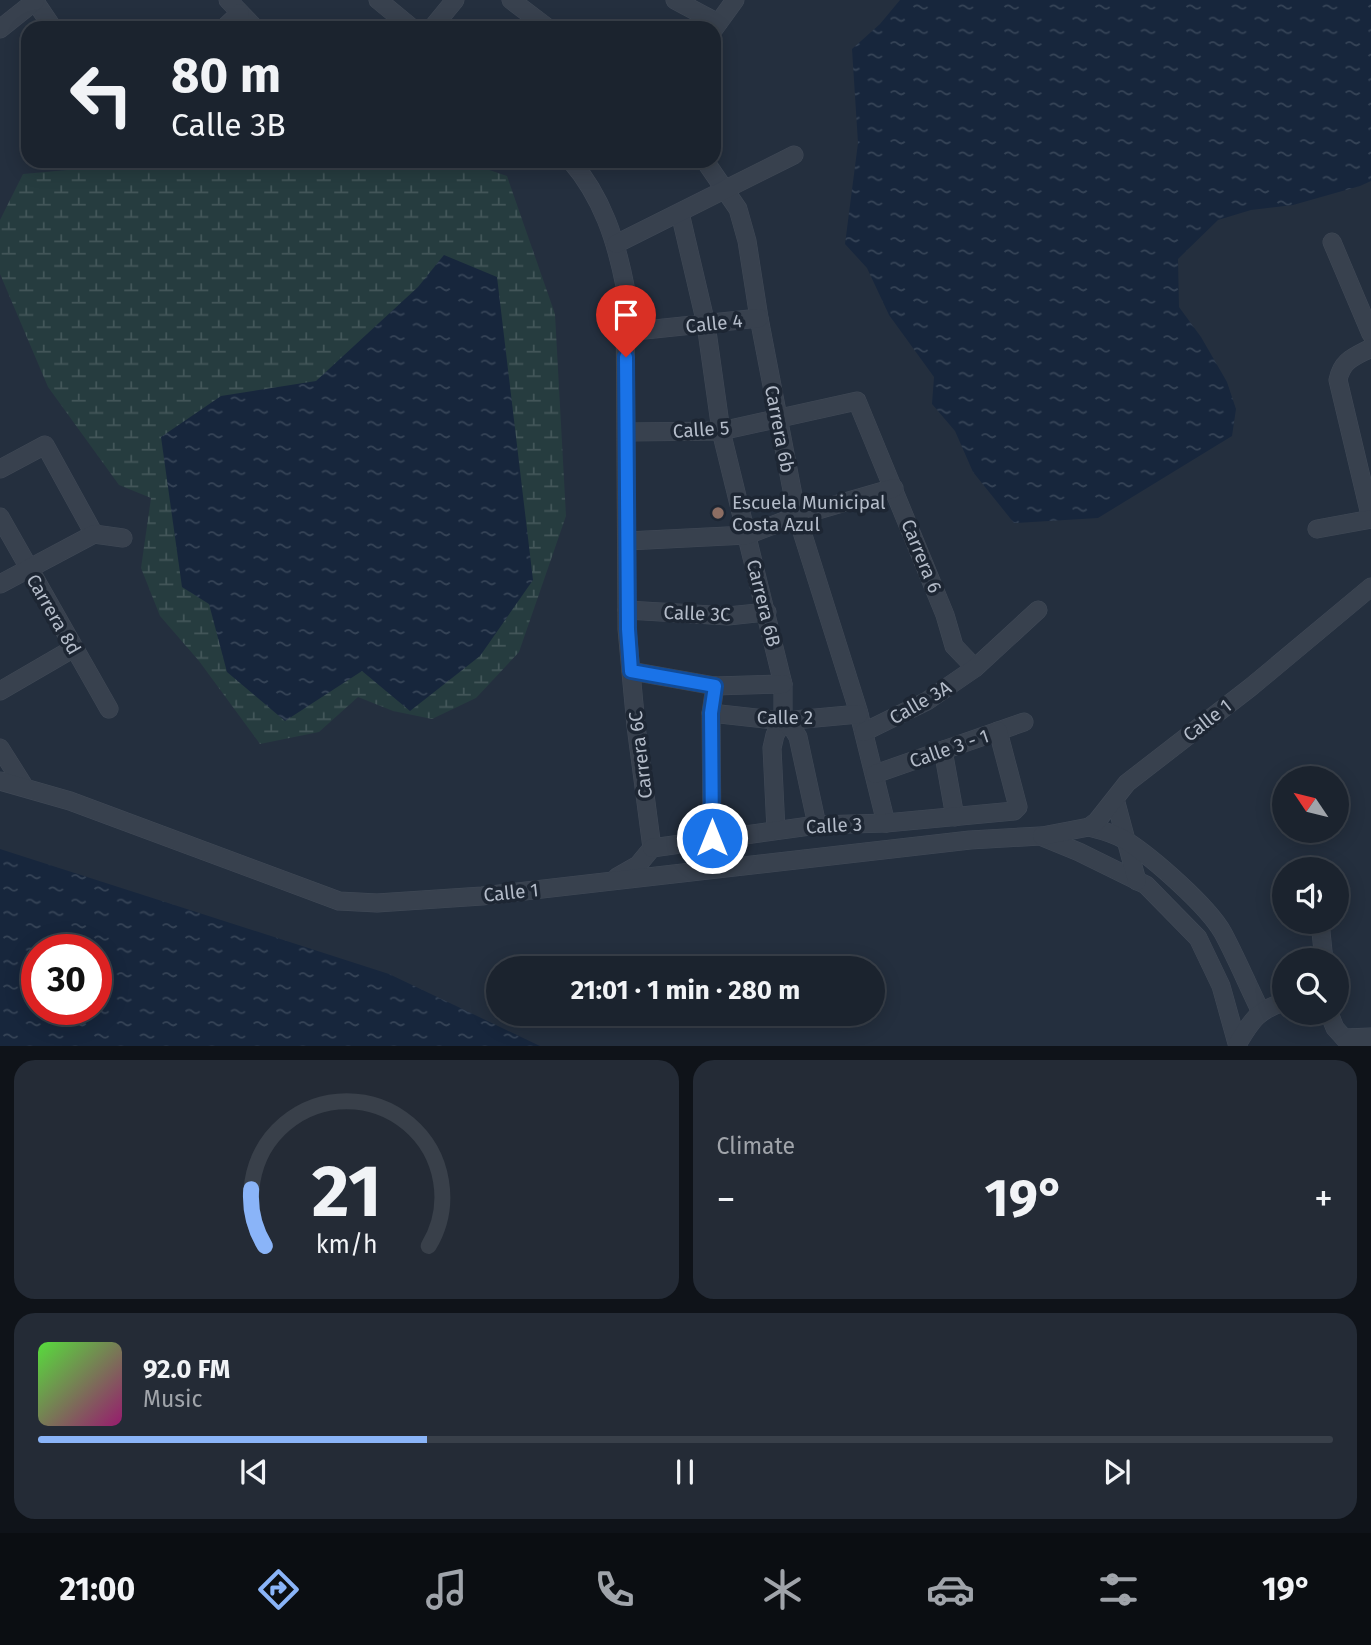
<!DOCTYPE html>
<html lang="en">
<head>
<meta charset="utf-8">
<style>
  body { margin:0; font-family:"Fira Sans",sans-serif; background:#242b36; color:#f1f3f6; height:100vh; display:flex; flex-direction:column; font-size:26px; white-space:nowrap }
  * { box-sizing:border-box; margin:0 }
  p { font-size:23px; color:#a0a4aa }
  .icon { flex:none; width:38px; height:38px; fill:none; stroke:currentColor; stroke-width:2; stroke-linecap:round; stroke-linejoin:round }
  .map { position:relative; height:1046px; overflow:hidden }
  .drawer { display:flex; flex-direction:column; gap:14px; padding:14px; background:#0f1319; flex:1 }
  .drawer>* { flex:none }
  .hud { position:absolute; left:21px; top:21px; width:700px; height:147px; border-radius:21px; box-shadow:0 4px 18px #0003,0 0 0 2px #39404a; background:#1b232e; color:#f1f3f6; overflow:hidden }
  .needle { width:46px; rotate:305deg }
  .tools { position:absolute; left:1272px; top:766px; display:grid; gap:14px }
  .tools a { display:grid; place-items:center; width:77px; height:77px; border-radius:50%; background:#1b232e; box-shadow:0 4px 18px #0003,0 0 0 2px #39404a; font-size:35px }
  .speed { position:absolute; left:21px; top:934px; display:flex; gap:14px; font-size:35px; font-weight:700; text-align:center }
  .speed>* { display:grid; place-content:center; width:91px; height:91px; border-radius:50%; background:#1b232e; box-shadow:0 4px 18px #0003,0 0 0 2px #39404a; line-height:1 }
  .speed .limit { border:10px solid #d22; background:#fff; color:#111 }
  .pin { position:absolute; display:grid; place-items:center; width:60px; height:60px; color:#fff; margin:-72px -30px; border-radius:50% 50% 50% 0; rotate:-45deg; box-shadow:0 0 7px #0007 }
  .pin .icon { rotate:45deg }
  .me { position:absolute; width:77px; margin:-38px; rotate:0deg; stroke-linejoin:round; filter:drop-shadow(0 0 5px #0008) }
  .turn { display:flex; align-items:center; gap:24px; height:147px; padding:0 35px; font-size:32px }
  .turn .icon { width:91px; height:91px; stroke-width:2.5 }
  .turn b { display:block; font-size:49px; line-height:60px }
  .big { font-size:52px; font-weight:700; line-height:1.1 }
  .drawer .tile { flex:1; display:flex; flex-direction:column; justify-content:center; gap:10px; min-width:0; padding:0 24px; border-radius:21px; background:#242b36 }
  .drawer .dial { align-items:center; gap:0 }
  .dial svg { height:182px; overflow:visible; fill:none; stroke:#39404a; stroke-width:7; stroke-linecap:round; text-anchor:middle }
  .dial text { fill:#f1f3f6; stroke:none }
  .song { display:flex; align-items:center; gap:21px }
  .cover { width:84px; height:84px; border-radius:10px; background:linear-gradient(135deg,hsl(110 70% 55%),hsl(320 70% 35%)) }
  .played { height:7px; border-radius:4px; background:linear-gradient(90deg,#8ab4f8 30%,#39404a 30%) }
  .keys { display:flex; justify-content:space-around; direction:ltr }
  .heat { display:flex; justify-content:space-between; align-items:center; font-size:38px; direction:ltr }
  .drawer .tiles { flex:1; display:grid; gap:14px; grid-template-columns:1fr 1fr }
  .tile:last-child { grid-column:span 2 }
  .trip { position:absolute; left:486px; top:956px; width:399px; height:70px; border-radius:35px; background:#1b232e; box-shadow:0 4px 18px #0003,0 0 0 2px #39404a; font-weight:700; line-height:70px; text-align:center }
  .tab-bar { display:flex; height:112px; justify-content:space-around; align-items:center; background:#0b0e12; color:#a0a4aa }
  .tab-bar .icon { width:49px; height:49px }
  .tab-bar .selected { color:#8ab4f8 }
  .tab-bar b { font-size:32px; color:#f1f3f6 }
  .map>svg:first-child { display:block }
  .wetland { fill:url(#wetland-marsh) }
  .water { fill:url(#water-ripples); fill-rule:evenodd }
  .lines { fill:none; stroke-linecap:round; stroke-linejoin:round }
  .minor-casing { stroke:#414a57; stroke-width:19 }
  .minor { stroke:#38414e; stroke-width:18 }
  .route-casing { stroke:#114b97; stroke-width:18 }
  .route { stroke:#1a73e8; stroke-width:12 }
  .education-dot { fill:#8d6e63; stroke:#1d2633; stroke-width:2.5 }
  .labels { text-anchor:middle; stroke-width:7; stroke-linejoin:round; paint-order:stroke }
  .street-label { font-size:19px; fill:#b4bcc9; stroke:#1d2633 }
  .poi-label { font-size:19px; fill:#b4bcc9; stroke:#1d2633; text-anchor:start }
</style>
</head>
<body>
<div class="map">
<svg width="1371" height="1047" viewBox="0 0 1371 1047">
  <defs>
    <pattern id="wetland-marsh" width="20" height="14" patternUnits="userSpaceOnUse" patternTransform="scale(1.75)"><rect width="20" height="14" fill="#263c3f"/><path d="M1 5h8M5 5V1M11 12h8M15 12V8" fill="none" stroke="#435659"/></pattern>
    <pattern id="water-ripples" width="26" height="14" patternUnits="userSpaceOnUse" patternTransform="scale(1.75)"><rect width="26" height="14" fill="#17263c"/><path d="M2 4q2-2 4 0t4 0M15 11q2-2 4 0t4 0" fill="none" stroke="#364457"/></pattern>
  </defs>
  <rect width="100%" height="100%" fill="#242f3e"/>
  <polygon class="wetland" points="166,161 463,161 507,176 555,314 566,516 519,652 476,698 432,719 393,711 358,697 319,732 260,744 199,661 160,616 141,568 151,498 119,485 48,387 0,274 0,220 23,174"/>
  <g class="water">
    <polygon points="900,0 1371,0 1371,181 1360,186 1293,205 1251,210 1218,220 1178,259 1179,307 1201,337 1227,382 1236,409 1232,436 1098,518 1014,523 973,472 955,431 932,404 934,377 889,315 867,268 845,244 858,143 852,49 880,24"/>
    <polygon points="444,255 497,277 533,580 480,656 410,711 362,671 285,721 227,672 209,604 182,587 161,437 221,396 316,381 418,287"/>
    <path d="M 0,849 L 389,974 L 540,1046 L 0,1046 ZM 37,950 L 96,950 L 96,1010 L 37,1010 Z"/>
  </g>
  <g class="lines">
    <g class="minor-casing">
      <g id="minor">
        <polyline points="34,0 53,28"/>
        <polyline points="228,0 255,28"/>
        <polyline points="378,0 412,28"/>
        <polyline points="511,0 548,28"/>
        <polyline points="675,0 718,23"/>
        <polyline points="224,28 240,13"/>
        <polyline points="432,28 455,0"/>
        <polyline points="0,29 35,1"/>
        <polyline points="714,29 735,0"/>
        <path d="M 571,161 C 602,197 616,240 625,286 L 627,629 L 636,726 L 652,848 L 638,865 L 617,877"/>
        <polyline points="705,161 738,209 747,241 759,318 797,516 858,710 886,823"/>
        <polyline points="680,213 706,324 721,431 783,684 783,721 775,735 772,748 776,830"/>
        <polyline points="1332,242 1371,334"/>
        <polyline points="616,244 794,155"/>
        <polyline points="626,332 759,318"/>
        <path d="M 1371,348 C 1354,357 1342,360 1338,380 L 1371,519"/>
        <polyline points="627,432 721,431 857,401 945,615 954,646 975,668"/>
        <polyline points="0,469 45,445 94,534"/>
        <polyline points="0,517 109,709"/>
        <polyline points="1317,529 1371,519"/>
        <polyline points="627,541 747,535 797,516 894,488"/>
        <polyline points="0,584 94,534 123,538"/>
        <polyline points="627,610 728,616 767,612"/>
        <polyline points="631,671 715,686 783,684"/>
        <polyline points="0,691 74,648"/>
        <polyline points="711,713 783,721 859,714"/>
        <polyline points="783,721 793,729 798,737 817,825"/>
        <polyline points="864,732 927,701 975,668 1038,610"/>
        <polyline points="0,748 24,786"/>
        <polyline points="943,750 955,817"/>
        <polyline points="875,774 1024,722"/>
        <polyline points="0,781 70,801 339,901 377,903 482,896 970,840 1040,836 1079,852 1146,885 1198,938 1221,986 1238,1047"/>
        <polyline points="1115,799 1137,881"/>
        <path d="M 1089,827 C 1101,830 1114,833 1125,840 C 1152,857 1208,906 1223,933 C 1237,959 1248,986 1261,1012"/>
        <polyline points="1042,836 1089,827 1097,821 1127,783 1251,687 1371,587"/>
        <polyline points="712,838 711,713 715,686"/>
        <polyline points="652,848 817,825 886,823 1014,811 1018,807 998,731"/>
        <polyline points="1320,922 1324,961"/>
        <polyline points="1329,1013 1335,1028 1344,1038 1371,1037"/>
        <path d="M 1238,1043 C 1252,1020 1258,1010 1284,1002"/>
      </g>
    </g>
    <use href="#minor" class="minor"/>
  </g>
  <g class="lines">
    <g class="route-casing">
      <polyline id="route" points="626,357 628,629 631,671 715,686 711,713 712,838"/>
    </g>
    <use href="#route" class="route"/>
  </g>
  <circle class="education-dot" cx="718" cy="513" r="7"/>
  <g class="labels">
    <g class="street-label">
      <text transform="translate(714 323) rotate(-6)" y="7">Calle 4</text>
      <text transform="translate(701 429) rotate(-4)" y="7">Calle 5</text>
      <text transform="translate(780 429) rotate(79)" y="7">Carrera 6b</text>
      <text transform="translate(922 556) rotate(68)" y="7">Carrera 6</text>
      <text transform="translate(764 603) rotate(76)" y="7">Carrera 6B</text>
      <text transform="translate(697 613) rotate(2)" y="7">Calle 3C</text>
      <text transform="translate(54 614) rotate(60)" y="7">Carrera 8d</text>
      <text transform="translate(920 702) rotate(-30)" y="7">Calle 3A</text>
      <text x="785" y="724">Calle 2</text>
      <text transform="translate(1207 720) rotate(-38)" y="7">Calle 1</text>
      <text transform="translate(949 748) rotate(-19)" y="7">Calle 3 - 1</text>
      <text transform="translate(640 755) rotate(-97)" y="7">Carrera 6C</text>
      <text transform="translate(834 825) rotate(-3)" y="7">Calle 3</text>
      <text transform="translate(511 892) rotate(-6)" y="7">Calle 1</text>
    </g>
    <g class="poi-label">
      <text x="732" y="509">Escuela Municipal<tspan x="732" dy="22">Costa Azul</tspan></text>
    </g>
  </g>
</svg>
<div class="tools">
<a><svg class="needle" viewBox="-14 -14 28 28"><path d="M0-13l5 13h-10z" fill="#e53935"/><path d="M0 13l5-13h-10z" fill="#a0a4aa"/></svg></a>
<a><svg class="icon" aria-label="sound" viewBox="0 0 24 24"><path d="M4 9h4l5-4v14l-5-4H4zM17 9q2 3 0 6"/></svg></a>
<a><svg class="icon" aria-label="search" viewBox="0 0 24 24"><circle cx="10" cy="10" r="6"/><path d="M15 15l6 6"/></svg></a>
</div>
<div class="speed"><div class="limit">30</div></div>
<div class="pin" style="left:626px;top:357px;background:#d93025"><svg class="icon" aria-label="arrive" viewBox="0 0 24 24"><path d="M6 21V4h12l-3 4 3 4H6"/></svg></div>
<svg class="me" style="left:712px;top:838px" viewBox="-20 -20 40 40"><circle r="17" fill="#1a73e8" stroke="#fff" stroke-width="3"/><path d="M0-11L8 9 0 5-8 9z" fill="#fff"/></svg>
<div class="trip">21:01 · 1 min · 280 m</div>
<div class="hud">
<div class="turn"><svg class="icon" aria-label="left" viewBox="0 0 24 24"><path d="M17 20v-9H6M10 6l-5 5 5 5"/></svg><div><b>80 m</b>Calle 3B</div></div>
</div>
</div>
<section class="drawer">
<div class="tiles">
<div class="tile dial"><svg viewBox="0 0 100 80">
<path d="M14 69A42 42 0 1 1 86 69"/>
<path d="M14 69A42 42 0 0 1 8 44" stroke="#8ab4f8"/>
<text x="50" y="56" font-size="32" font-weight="700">21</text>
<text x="50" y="72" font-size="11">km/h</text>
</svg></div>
<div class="tile"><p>Climate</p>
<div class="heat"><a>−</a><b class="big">19°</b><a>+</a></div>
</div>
<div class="tile">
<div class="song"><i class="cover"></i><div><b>92.0 FM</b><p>Music</p></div></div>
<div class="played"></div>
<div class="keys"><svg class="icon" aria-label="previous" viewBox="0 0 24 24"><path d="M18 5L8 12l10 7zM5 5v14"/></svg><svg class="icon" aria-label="pause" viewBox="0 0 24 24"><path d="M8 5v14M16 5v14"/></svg><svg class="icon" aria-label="next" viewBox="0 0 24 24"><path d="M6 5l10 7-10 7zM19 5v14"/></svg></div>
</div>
</div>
</section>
<nav class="tab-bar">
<b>21:00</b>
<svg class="icon selected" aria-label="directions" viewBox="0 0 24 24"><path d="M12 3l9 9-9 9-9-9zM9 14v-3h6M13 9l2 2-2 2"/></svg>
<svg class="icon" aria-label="music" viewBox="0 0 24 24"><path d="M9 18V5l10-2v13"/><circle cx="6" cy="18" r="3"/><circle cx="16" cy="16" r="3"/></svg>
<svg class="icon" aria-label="phone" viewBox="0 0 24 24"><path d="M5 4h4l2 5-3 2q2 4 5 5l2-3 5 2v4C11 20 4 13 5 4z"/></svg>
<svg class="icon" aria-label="climate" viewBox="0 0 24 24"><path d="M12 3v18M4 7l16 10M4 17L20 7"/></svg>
<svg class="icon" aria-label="car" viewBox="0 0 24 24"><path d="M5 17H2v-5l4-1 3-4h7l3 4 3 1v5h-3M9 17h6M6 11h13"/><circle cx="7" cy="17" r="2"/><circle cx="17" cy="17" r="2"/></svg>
<svg class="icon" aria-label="filters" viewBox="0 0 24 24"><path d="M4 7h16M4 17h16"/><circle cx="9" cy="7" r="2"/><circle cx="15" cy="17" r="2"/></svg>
<b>19°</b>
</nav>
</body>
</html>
